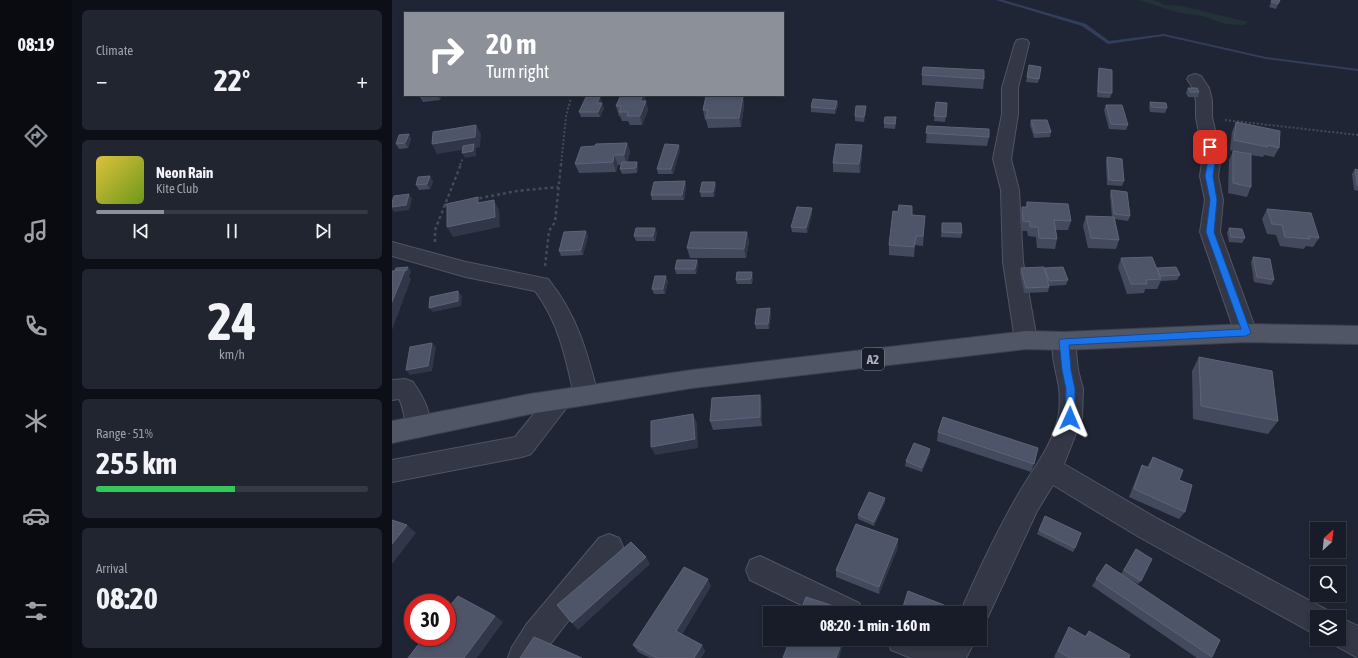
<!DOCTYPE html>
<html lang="en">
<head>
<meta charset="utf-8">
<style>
  body { margin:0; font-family:"Asap Condensed",sans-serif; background:#212530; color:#f1f3f6; height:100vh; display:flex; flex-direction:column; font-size:15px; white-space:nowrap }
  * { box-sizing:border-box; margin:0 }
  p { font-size:13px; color:#9fa1a8 }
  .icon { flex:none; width:22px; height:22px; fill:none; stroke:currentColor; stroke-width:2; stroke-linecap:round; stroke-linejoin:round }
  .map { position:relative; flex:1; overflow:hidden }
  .drawer { display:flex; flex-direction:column; gap:10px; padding:10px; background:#0d0f16; width:320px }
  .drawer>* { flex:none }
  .top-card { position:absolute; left:12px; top:12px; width:380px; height:84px; border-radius:0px; box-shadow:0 2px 6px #0003,0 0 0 1px #363a45; background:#8c9099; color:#fff; overflow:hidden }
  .needle { width:26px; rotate:27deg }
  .tools { position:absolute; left:918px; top:522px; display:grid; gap:8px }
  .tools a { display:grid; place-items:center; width:36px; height:36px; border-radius:0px; background:#181c28; box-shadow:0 2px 6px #0003,0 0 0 1px #363a45; font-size:20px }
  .speed { position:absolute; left:12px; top:594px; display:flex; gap:8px; font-size:20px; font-weight:700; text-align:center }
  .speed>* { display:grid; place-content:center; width:52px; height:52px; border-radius:50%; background:#181c28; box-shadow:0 2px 6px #0003,0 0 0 1px #363a45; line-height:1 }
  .speed .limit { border:6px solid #d22; background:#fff; color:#111 }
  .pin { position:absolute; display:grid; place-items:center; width:34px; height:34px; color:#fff; margin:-17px; border-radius:8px; box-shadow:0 2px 6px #0006 }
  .me { position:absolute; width:44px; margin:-22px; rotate:1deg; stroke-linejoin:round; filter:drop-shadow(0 0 3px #0008) }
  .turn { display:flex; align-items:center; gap:14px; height:84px; padding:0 16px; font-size:18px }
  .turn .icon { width:52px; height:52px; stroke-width:2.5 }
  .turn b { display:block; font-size:28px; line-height:34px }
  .big { font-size:30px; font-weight:700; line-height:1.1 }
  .drawer .card { flex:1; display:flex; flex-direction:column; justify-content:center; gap:6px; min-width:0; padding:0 14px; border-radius:6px; background:#212530 }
  .drawer .dial { align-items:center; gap:0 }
  .dial b { font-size:52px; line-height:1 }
  .song { display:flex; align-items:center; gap:12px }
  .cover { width:48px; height:48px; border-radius:6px; background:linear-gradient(135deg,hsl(50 70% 55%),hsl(80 70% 35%)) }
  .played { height:4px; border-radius:2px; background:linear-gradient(90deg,#8c9099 25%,#363a45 25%) }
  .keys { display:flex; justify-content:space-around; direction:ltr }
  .heat { display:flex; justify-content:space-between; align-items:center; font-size:22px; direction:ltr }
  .charge { height:6px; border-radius:3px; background:linear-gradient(90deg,#34c759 51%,#363a45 0) }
  .trip { position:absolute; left:371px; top:606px; width:224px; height:40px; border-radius:0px; background:#181c28; box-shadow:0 2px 6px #0003,0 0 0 1px #363a45; font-weight:700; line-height:40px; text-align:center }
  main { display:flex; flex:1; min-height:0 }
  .dock { display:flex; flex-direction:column; width:72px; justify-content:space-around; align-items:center; background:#0a0b10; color:#9fa1a8 }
  .dock .icon { width:28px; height:28px }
  .dock .current { color:#8c9099 }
  .dock b { font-size:18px; color:#f1f3f6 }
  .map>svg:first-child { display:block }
  .green { fill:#223237 }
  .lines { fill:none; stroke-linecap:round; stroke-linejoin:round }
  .stream { fill:#333d5c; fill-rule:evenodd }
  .minor-casing { stroke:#505464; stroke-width:2 }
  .major-casing { stroke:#3c404f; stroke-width:2 }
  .path-far1 { stroke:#3f4d54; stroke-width:2; stroke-dasharray:2 2; stroke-linecap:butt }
  .path { stroke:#3f4d54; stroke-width:2.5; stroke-dasharray:3 3; stroke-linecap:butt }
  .minor { fill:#333746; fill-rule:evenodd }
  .major { fill:#515666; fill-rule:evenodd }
  .wall { fill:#444a5e }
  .shaded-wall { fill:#313649 }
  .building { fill:#4f5569; stroke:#5e6377 }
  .route { fill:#1a73e8; stroke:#114b97 }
  .labels { text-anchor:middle; stroke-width:4; stroke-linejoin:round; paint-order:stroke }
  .shield { fill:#191d2a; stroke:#818595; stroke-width:1 }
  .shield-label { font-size:13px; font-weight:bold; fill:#adb1c3 }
</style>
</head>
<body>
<main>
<nav class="dock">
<b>08:19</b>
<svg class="icon current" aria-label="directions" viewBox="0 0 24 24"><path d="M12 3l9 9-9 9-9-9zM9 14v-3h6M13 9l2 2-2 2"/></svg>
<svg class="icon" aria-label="music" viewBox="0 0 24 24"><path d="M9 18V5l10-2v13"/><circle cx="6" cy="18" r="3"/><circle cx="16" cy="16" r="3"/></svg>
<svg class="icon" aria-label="phone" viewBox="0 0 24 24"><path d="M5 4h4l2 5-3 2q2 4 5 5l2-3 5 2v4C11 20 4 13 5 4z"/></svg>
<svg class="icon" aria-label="climate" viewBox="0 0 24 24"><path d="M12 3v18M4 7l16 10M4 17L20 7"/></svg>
<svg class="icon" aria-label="car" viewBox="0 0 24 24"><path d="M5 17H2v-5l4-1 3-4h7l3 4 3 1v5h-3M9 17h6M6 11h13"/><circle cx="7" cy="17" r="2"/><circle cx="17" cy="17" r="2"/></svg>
<svg class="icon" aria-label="filters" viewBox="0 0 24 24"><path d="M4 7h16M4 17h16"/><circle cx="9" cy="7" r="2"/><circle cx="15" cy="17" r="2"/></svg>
</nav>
<section class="drawer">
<div class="card"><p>Climate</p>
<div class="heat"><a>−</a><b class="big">22°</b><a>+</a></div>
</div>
<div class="card">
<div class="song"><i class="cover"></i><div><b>Neon Rain</b><p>Kite Club</p></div></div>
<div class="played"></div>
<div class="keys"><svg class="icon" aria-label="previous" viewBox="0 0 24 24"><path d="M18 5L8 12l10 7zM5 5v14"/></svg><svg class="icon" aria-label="pause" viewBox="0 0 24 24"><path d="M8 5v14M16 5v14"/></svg><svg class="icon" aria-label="next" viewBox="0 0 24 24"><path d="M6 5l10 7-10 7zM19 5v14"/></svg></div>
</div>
<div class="card dial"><b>24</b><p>km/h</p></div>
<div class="card"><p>Range · 51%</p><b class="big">255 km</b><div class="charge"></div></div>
<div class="card"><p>Arrival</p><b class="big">08:20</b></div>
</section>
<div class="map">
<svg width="966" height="658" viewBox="0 0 966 658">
  <rect width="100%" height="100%" fill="#202535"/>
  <polygon class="green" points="746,0 762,0 773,5 789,6 856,22 852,25 833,24 811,16 788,13"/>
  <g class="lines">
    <polygon class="stream" points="604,0 611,0 694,24 717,41 772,34 874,57 966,69 966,71 874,59 772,36 716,44 690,26"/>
    <g class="minor-casing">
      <g id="minor">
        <polygon points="630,39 635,40 637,43 626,88 626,114 619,159 627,190 631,262 645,340 642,346 634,349 626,346 623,340 611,262 609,190 601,159 610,114 610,88 623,43 625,40"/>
        <polygon points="803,74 809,76 817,88 820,101 820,117 829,155 826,176 831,200 828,232 865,333 862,339 854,342 846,339 843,333 808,232 813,200 808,176 811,155 804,117 804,101 801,88 795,79 797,76"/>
        <path d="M 0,242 L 74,262 L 156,279 C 185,315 195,351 206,395 L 202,402 L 194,405 L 186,402 L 182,395 C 174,358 166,321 143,291 L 74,277 L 0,256 Z"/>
        <path d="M 672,332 L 680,335 L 683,341 L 686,370 L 691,389 L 690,418 L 672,464 L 766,519 L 935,610 L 938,617 L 925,617 L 925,635 L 915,630 L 747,537 L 661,485 L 645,511 L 593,623 L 588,626 L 588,613 L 568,613 C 585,573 605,531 627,493 C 641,469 660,446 666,418 C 668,410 668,396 667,388 C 665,372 656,351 664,335 Z"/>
        <path d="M 13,379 L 21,382 C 31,397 43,416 35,434 L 26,437 L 17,434 C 12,423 13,410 7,399 L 0,400 L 0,380 Z"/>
        <polygon points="167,390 175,393 179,400 175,407 139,454 130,457 0,482 0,460 123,437 159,393"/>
        <polygon points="217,534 227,538 231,547 227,556 156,647 148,658 116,658 120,647 134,625 207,538"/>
        <polygon points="368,556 467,603 472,613 426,613 358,580 354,570 358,560"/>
        <polygon points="947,617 966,626 966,658 937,642 935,639 947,639"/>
        <polygon points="495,639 546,639 550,641 551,639 584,639 574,658 519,658 499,650"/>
      </g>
    </g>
    <g class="major-casing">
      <polygon id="major" points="854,324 966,326 966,344 854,342 672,350 634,349 300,388 138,414 0,443 0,421 138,394 300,370 634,331 672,332"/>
    </g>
    <g class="path-far1">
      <polyline points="833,120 966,135"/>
      <polyline points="68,165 71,158"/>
      <polyline points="169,165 174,116 179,98"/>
    </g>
    <g class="path">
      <polyline points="52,205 125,191 166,187"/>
      <polyline points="43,242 43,230 69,164"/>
      <polyline points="153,266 157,231 163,222 169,164"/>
    </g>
    <use href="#minor" class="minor"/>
    <use href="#major" class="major"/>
  </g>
  <g class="wall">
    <polygon points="880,0 888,0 884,9 877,7"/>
    <polygon points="637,65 649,67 646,83 634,82"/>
    <polygon points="707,68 720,93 718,98 705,97 706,73"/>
    <polygon points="530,75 592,79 591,89 530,85"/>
    <polygon points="796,88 807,92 806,97 796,97 794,93"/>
    <polygon points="29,95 50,95 48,100 31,102 28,97"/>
    <polygon points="252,95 256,110 250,125 238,125 236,121 230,121 228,116 227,116 224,106"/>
    <polygon points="351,96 352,106 349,127 316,128 314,120 313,120 311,110"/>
    <polygon points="445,101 446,106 443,114 419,112 419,107"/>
    <polygon points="210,102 209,103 212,108 208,117 189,117 187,112"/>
    <polygon points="544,102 555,103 553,122 542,121"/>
    <polygon points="758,102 775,108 773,113 758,112 757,107"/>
    <polygon points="714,105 736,125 734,130 717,129 712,110"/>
    <polygon points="474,111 472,122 463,121 463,116"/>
    <polygon points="639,120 659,132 658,137 642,138 638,125"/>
    <polygon points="504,122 503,129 492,128 492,123"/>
    <polygon points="844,122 887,148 882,157 872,155 871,157 859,155 859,187 855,197 836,193 837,160 841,151 838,150 840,132"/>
    <polygon points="535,126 597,137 595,146 534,143"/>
    <polygon points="17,134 19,139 16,148 7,149 4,144"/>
    <polygon points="235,143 238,152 235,162 246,167 245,173 230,174 228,169 229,165 226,165 224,172 187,173 183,164 203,146"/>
    <polygon points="470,145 470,155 468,173 441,172 441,163"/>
    <polygon points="288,150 281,174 266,174 265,169"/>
    <polygon points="715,157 732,181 730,186 715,185 714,162"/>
    <polygon points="963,169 966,170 966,191 962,190 960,174"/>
    <polygon points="41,181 38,189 27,190 24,185"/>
    <polygon points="293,181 294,186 292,200 260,200 259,195"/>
    <polygon points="323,182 324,187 322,197 309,197 308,192"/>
    <polygon points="719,190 738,216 736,221 723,219 727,240 724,249 696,248 691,226 694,216 720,217 718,195"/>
    <polygon points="635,202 679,221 676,230 664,230 665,239 663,249 645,248 644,237 636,236 635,231 629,231 628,217 630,207 634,207"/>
    <polygon points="875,209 927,238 921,247 914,246 912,249 888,246 884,235 875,234 870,219"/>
    <polygon points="420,213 415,233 400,232 399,227"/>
    <polygon points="533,216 531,246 523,245 522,257 497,255 497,245"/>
    <polygon points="550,223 570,233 569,238 549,237"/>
    <polygon points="837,228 853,238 850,243 837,242 835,233"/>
    <polygon points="265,232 263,241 244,241 242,236"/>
    <polygon points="355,232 357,242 354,258 298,258 295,248"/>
    <polygon points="196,236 191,255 169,256 167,251"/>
    <polygon points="861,257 882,280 879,285 862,282 859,262"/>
    <polygon points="729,258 765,268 788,275 785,280 769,281 765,289 753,289 752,293 735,294 726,267"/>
    <polygon points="305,260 306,265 304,274 284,274 283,269"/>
    <polygon points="629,268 652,270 653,268 676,280 674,285 657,286 657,287 656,292 632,293 628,273"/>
    <polygon points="361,277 360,284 345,284 344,280"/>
    <polygon points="276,281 273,294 262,294 260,289"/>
    <polygon points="379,313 377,329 364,329 363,324"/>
    <polygon points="807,357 886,421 876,434 801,419 800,371"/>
    <polygon points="370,404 370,426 321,430 318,421"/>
    <polygon points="546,432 642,464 639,472 545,441"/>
    <polygon points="538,453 530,472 513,466 514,461"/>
    <polygon points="761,457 787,480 793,512 787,519 737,497 746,474 750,465 755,467"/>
    <polygon points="493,502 482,526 466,519 466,515"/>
    <polygon points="653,516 683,548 681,552 645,534"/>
    <polygon points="506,547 487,594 444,577 444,570"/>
    <polygon points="744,549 749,581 746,584 729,574"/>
    <polygon points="714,564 820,657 819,658 805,658 700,586"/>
    <polygon points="319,586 290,634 313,651 309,658 258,658 246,652 241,645"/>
    <polygon points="677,627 693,636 697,631 737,658 664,658 662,657"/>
  </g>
  <g class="shaded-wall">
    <polygon points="46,95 50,95 48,100"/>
    <polygon points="251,95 252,95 256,110 250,125 248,116 248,101"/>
    <polygon points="351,96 352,106 349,127 347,118"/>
    <polygon points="208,97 210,102 207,108 205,103"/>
    <polygon points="445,101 446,106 443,114 443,109"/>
    <polygon points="210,103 212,108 208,117 206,112"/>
    <polygon points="474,106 474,111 472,122 472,117"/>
    <polygon points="84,125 89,134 88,147 84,148 84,156 73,158 70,153 81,148 45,154 40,144"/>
    <polygon points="17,134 19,139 16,148 13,143"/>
    <polygon points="235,143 238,152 235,165 232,155"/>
    <polygon points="287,145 288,150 281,174 279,169"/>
    <polygon points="470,145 470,155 468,173 467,164"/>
    <polygon points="222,155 226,165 224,172 221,162"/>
    <polygon points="245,162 246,167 245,173 244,168"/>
    <polygon points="38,176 41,181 38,189 35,184"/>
    <polygon points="293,181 294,186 292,200 290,195"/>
    <polygon points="323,182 324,187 322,197 321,192"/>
    <polygon points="17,194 20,199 17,210 2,212 0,209 0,207"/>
    <polygon points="102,200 107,210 108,227 61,237 55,227"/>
    <polygon points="420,208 420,213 415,233 414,228"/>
    <polygon points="263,228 265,232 263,241 261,236"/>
    <polygon points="194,231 196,236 191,255 189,250"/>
    <polygon points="355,232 357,242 354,258 352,249"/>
    <polygon points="305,260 306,265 304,274 303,269"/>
    <polygon points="16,267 19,272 17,276 19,279 0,330 0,302 13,270"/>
    <polygon points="360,272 361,277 360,284 359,279"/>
    <polygon points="274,276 276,281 273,294 271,289"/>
    <polygon points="66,291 70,296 69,306 41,312 37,308"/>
    <polygon points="378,308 379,313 377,329 376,324"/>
    <polygon points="40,343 44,347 40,371 18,375 14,370"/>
    <polygon points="368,395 370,404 370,426 368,417"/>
    <polygon points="301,414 305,423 306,448 263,455 259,447"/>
    <polygon points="538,449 538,453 530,472 530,468"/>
    <polygon points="493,498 493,502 482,526 482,522"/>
    <polygon points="15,525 24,533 0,564 0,544"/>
    <polygon points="506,539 506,547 487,594 487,587"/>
    <polygon points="254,557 258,564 186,630 180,623"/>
    <polygon points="316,579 319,586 288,638 284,631"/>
    <polygon points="103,616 111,622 85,658 72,658"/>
    <polygon points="451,639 453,639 447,658 444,658"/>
    <polygon points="310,645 313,651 309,658 302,658"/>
  </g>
  <g class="building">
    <polygon points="880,0 888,0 886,4 879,2"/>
    <polygon points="637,65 649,67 647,79 635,77"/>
    <polygon points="531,67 592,70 592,79 530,75"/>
    <polygon points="707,68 720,70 720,93 706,92"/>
    <polygon points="796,88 805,88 807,92 798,92"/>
    <polygon points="29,95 46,95 28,97"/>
    <polygon points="229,95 251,95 248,101 254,101 248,116 235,116 236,112 227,112 229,106 224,106"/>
    <polygon points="314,96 351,96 347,118 314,118 316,110 311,110"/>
    <polygon points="194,97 208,97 205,103 210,103 206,112 187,112"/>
    <polygon points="421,99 445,101 443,109 419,107"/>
    <polygon points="544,102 555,103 554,117 542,116"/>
    <polygon points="758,102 774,103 775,108 760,107"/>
    <polygon points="714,105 730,105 736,125 719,124"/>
    <polygon points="464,106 474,106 472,117 463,116"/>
    <polygon points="493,117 504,117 503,124 492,123"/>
    <polygon points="639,120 655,120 659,132 643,133"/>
    <polygon points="844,122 888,131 887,148 876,145 875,147 842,140"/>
    <polygon points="84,125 83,137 40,144 41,132"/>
    <polygon points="535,126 597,129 597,137 534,133"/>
    <polygon points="17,134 13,143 4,144 7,135"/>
    <polygon points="235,143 232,155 222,155 221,162 183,164 189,147 203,146 204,144"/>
    <polygon points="82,144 81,151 70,153 71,146"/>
    <polygon points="273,144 287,145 279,169 265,169"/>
    <polygon points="444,144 470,145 467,164 441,163"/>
    <polygon points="841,151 859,154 859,187 841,183"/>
    <polygon points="715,157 730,159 732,181 717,180"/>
    <polygon points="230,162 245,162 244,168 228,169"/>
    <polygon points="963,169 966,170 966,186 965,185"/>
    <polygon points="38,176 35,184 24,185 26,177"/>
    <polygon points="293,181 290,195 259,195 262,182"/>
    <polygon points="310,182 323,182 321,192 308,192"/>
    <polygon points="719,190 735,192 738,216 722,214"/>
    <polygon points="17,194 14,205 0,207 0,202 2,196"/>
    <polygon points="86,197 86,203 102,200 103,217 55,227 55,204"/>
    <polygon points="635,202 676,204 679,221 662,220 665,239 647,238 646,227 638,227 638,222 631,221 630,207 635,207"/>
    <polygon points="507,205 520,206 520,215 533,216 531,236 524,236 522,247 497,245 501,211 506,212"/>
    <polygon points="405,207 420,208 414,228 399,227"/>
    <polygon points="875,209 919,213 927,238 917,236 918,239 893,237 890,225 880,224"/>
    <polygon points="694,216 722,217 727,240 699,238"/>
    <polygon points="550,223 569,223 570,233 550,232"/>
    <polygon points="244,228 263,228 261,236 242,236"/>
    <polygon points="837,228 850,229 853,238 839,237"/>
    <polygon points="194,231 189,250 167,251 172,232"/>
    <polygon points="299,232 355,232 352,249 295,248"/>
    <polygon points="760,257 769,279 754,280 755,284 739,284 729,258"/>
    <polygon points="861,257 878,259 882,280 865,277"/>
    <polygon points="285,260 305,260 303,269 283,269"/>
    <polygon points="16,267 14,271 13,270 3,270 4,268"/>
    <polygon points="652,267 657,287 634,288 629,268"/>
    <polygon points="671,267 676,280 657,281 653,268"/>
    <polygon points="784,267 788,275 768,276 765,268"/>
    <polygon points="13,270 0,302 0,271"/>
    <polygon points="345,272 360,272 359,279 344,280"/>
    <polygon points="263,276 274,276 271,289 260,289"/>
    <polygon points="66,291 66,301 37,308 38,297"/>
    <polygon points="378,308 376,324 363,324 365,309"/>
    <polygon points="40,343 36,366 14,370 18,347"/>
    <polygon points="807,357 880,371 886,421 809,406"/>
    <polygon points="368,395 368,417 318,421 320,398"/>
    <polygon points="301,414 303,439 259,447 259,421"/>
    <polygon points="551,417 646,448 642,464 546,432"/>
    <polygon points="522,443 538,449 530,468 514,461"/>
    <polygon points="761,457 791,470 787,480 800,485 793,512 742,489 750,465 757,468"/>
    <polygon points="477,492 493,498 482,522 466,515"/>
    <polygon points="653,516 689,533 683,548 647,530"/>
    <polygon points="0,520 15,525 0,544"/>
    <polygon points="464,524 506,539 487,587 444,570"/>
    <polygon points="239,542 254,557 180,623 165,605"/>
    <polygon points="744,549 760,559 749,581 732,570"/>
    <polygon points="714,564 828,640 820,657 704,579"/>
    <polygon points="292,567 316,579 284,631 310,645 302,658 265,658 241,645"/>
    <polygon points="516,591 552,605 550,613 509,613"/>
    <polygon points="66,596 103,616 72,658 16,658 32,637 55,637 55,609"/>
    <polygon points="414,597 460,612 459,613 408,613"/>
    <polygon points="677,627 694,637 697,631 738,655 737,658 678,658 666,651"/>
    <polygon points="142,637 190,658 128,658"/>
    <polygon points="398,639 451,639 444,658 391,658"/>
  </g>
  <polygon class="route" points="816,145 821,145 824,155 821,176 825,200 822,232 859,333 854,336 677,345 679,370 683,389 683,418 681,421 678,422 674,421 673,418 674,389 670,370 667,341 669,339 849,329 814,232 818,200 813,176 817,155"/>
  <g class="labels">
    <rect class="shield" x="470" y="348" width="22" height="22" rx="3"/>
    <g class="shield-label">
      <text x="481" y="364">A2</text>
    </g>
  </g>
</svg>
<div class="tools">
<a><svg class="needle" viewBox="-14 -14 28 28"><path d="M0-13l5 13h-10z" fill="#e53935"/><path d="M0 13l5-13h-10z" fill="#9fa1a8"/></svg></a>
<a><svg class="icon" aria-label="search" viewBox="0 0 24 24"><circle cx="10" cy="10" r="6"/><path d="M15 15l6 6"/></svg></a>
<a><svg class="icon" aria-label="layers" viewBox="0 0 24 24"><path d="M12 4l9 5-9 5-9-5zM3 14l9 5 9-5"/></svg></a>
</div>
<div class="speed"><div class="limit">30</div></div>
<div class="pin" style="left:818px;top:147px;background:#d93025"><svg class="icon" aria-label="arrive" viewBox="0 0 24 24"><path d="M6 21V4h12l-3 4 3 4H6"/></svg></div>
<svg class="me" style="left:678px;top:418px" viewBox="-20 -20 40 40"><path d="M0-17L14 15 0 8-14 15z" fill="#1a73e8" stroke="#fff" stroke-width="4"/></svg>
<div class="trip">08:20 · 1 min · 160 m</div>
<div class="top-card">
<div class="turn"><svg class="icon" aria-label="right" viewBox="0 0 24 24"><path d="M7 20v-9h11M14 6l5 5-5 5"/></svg><div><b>20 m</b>Turn right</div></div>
</div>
</div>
</main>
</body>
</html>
